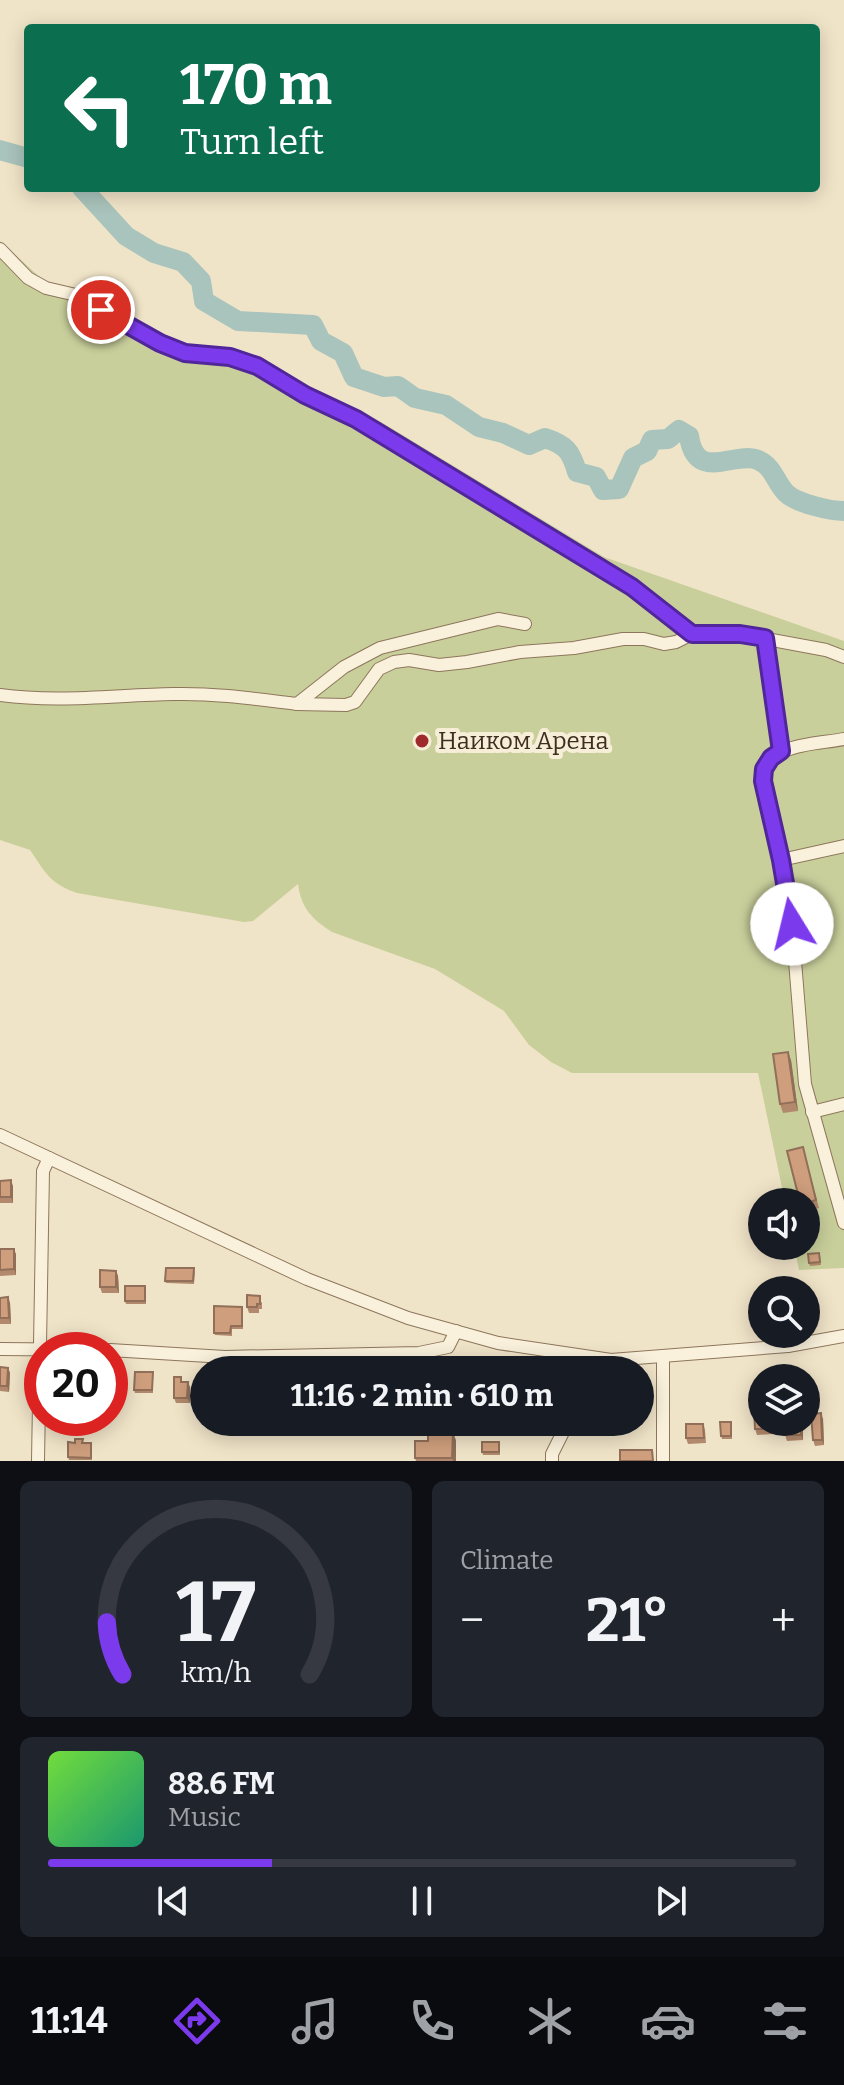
<!DOCTYPE html>
<html lang="en">
<head>
<meta charset="utf-8">
<style>
  body { margin:0; font-family:Bitter,serif; background:#20242c; color:#f1f3f6; height:100vh; display:flex; flex-direction:column; font-size:30px; white-space:nowrap }
  * { box-sizing:border-box; margin:0 }
  p { font-size:26px; color:#9ea1a6 }
  .icon { flex:none; width:44px; height:44px; fill:none; stroke:currentColor; stroke-width:2; stroke-linecap:round; stroke-linejoin:round }
  .map { position:relative; height:1461px; overflow:hidden }
  .drawer { display:flex; flex-direction:column; gap:20px; padding:20px; background:#0d0f14; flex:1 }
  .drawer>* { flex:none }
  .hud { position:absolute; left:24px; top:24px; width:796px; height:168px; border-radius:8px; box-shadow:0 4px 20px #0003; background:#0b6e4f; color:#fff; overflow:hidden }
  .fabs { position:absolute; left:748px; top:1188px; display:grid; gap:16px }
  .fabs a { display:grid; place-items:center; width:72px; height:72px; border-radius:50%; background:#171b24; box-shadow:0 4px 20px #0003; font-size:40px }
  .speed { position:absolute; left:24px; top:1332px; display:flex; gap:16px; font-size:40px; font-weight:700; text-align:center }
  .speed>* { display:grid; place-content:center; width:104px; height:104px; border-radius:50%; background:#171b24; box-shadow:0 4px 20px #0003; line-height:1 }
  .speed .limit { border:12px solid #d22; background:#fff; color:#111 }
  .pin { position:absolute; display:grid; place-items:center; width:68px; height:68px; color:#fff; margin:-34px; border:4px solid #fff; border-radius:50%; box-shadow:0 2px 8px #0007 }
  .me { position:absolute; width:88px; margin:-44px; rotate:351deg; stroke-linejoin:round; filter:drop-shadow(0 0 6px #0008) }
  .turn { display:flex; align-items:center; gap:28px; height:168px; padding:0 24px; font-size:36px }
  .turn .icon { width:104px; height:104px; stroke-width:2.5 }
  .turn b { display:block; font-size:56px; line-height:68px }
  .big { font-size:60px; font-weight:700; line-height:1.1 }
  .drawer .widget { flex:1; display:flex; flex-direction:column; justify-content:center; gap:12px; min-width:0; padding:0 28px; border-radius:12px; background:#20242c }
  .drawer .dial { align-items:center; gap:0 }
  .dial svg { height:208px; overflow:visible; fill:none; stroke:#363941; stroke-width:7; stroke-linecap:round; text-anchor:middle }
  .dial text { fill:#f1f3f6; stroke:none }
  .song { display:flex; align-items:center; gap:24px }
  .cover { width:96px; height:96px; border-radius:12px; background:linear-gradient(135deg,hsl(100 70% 55%),hsl(160 70% 35%)) }
  .played { height:8px; border-radius:4px; background:linear-gradient(90deg,#7c3aed 30%,#363941 30%) }
  .keys { display:flex; justify-content:space-around; direction:ltr }
  .heat { display:flex; justify-content:space-between; align-items:center; font-size:44px; direction:ltr }
  .drawer .tiles { flex:1; display:grid; gap:20px; grid-template-columns:1fr 1fr }
  .widget:last-child { grid-column:span 2 }
  .trip { position:absolute; left:190px; top:1356px; width:464px; height:80px; border-radius:40px; background:#171b24; box-shadow:0 4px 20px #0003; font-weight:700; line-height:80px; text-align:center }
  .tab-bar { display:flex; height:128px; justify-content:space-around; align-items:center; background:#090b0e; color:#9ea1a6 }
  .tab-bar .icon { width:56px; height:56px }
  .tab-bar .current { color:#7c3aed }
  .tab-bar b { font-size:36px; color:#f1f3f6 }
  .map>svg:first-child { display:block }
  .garden { fill:#c9cf9b }
  .lines { fill:none; stroke-linecap:round; stroke-linejoin:round }
  .river { stroke:#a9c4bc; stroke-width:20 }
  .minor-casing { stroke:#8d765c; stroke-width:14 }
  .minor { stroke:#faf1dc; stroke-width:12 }
  .wall { fill:#b2896c }
  .shaded-wall { fill:#916f58 }
  .building { fill:#cf9f7d; stroke:#916f58; stroke-width:2 }
  .route-casing { stroke:#51269a; stroke-width:20 }
  .route { stroke:#7c3aed; stroke-width:14 }
  .poi-dot { fill:#9e2a2b; stroke:#f7eed8; stroke-width:3 }
  .labels { text-anchor:middle; stroke-width:8; stroke-linejoin:round; paint-order:stroke }
  .poi-label { font-size:24px; fill:#3d2e20; stroke:#f7eed8; text-anchor:start }
</style>
</head>
<body>
<div class="map">
<svg width="844" height="1461" viewBox="0 0 844 1461">
  <rect width="100%" height="100%" fill="#f0e4c8"/>
  <path class="garden" d="M 0,241 L 44,281 L 86,292 L 182,345 L 235,351 L 381,422 L 604,557 L 844,641 L 844,1268 L 799,1270 L 794,1246 L 806,1246 L 806,1202 L 785,1202 L 758,1073 L 572,1073 L 551,1062 L 529,1045 L 504,1011 L 435,969 L 332,932 C 312,919 301,908 298,884 L 253,921 L 244,922 L 77,893 C 50,884 45,872 30,850 L 0,840 Z"/>
  <g class="lines">
    <g class="river">
      <polyline points="0,150 28,158"/>
      <path d="M 82,188 L 126,236 L 154,253 L 183,262 L 201,281 L 204,301 L 238,321 L 313,325 L 321,341 L 343,353 L 354,377 L 384,387 L 398,386 L 415,398 L 446,405 L 479,427 L 503,433 L 529,445 L 545,438 C 566,445 571,451 577,472 L 596,477 L 603,490 L 619,489 L 633,458 L 647,451 L 652,440 L 668,439 L 679,430 L 689,436 C 696,484 735,450 758,460 C 774,467 775,482 786,493 C 796,503 830,511 844,511"/>
    </g>
    <g class="minor-casing">
      <g id="minor">
        <polyline points="0,249 28,278 46,288 76,295 160,343 185,353 230,357 257,366 305,395 356,419 632,587 692,634"/>
        <polyline points="765,638 781,751"/>
        <path d="M 0,695 C 58,703 116,695 174,694 C 215,693 256,699 297,704 L 344,667 L 380,648 L 498,619 L 525,624"/>
        <polyline points="297,704 346,705 355,702 379,669 394,662 409,660 439,665 467,662 520,652 574,648 623,639 644,639 664,644 676,642 692,634 740,634 826,650 844,657"/>
        <path d="M 844,739 C 814,745 766,742 763,781 L 792,924 L 805,1084 L 844,1223"/>
        <polyline points="781,860 844,846"/>
        <polyline points="812,1112 844,1104"/>
        <polyline points="0,1135 307,1279 408,1318 498,1343 611,1360 788,1346 844,1336"/>
        <polyline points="0,1349 107,1350"/>
        <polyline points="110,1350 225,1357 419,1353 448,1347 456,1331"/>
        <polyline points="663,1357 663,1461"/>
        <polyline points="38,1461 43,1171 49,1158"/>
        <polyline points="552,1461 552,1454 568,1422"/>
      </g>
    </g>
    <use href="#minor" class="minor"/>
  </g>
  <g class="wall">
    <polygon points="791,1060 798,1111 783,1113 780,1104"/>
    <polygon points="803,1147 819,1208 806,1212 806,1202"/>
    <polygon points="0,1181 13,1186 13,1203 0,1203"/>
    <polygon points="0,1249 16,1254 16,1275 0,1276"/>
    <polygon points="820,1256 821,1265 810,1266 809,1263"/>
    <polygon points="116,1271 118,1276 119,1293 102,1293 100,1287"/>
    <polygon points="195,1271 194,1284 166,1283 165,1281"/>
    <polygon points="146,1288 146,1304 126,1304 125,1301"/>
    <polygon points="0,1298 10,1303 11,1324 0,1324"/>
    <polygon points="262,1302 262,1309 259,1309 259,1313 249,1313 247,1307"/>
    <polygon points="243,1310 243,1329 232,1329 232,1336 215,1335 214,1333"/>
    <polygon points="0,1367 8,1368 10,1373 9,1392 0,1391"/>
    <polygon points="153,1372 153,1393 135,1393 134,1390"/>
    <polygon points="183,1382 190,1387 190,1403 176,1403 174,1398"/>
    <polygon points="823,1419 824,1445 815,1446 813,1440"/>
    <polygon points="773,1422 773,1434 757,1435 755,1429"/>
    <polygon points="803,1422 803,1440 787,1441 785,1435"/>
    <polygon points="703,1424 705,1430 706,1443 688,1444 686,1438"/>
    <polygon points="732,1425 732,1439 722,1439 721,1436"/>
    <polygon points="453,1432 456,1441 456,1461 416,1461 415,1458 428,1441"/>
    <polygon points="75,1443 84,1443 92,1446 92,1460 69,1460 68,1457"/>
    <polygon points="500,1445 500,1455 483,1455 482,1452"/>
  </g>
  <g class="shaded-wall">
    <polygon points="788,1052 791,1060 798,1111 795,1102"/>
    <polygon points="11,1180 13,1186 13,1203 11,1197"/>
    <polygon points="14,1249 16,1254 16,1275 14,1269"/>
    <polygon points="116,1271 118,1276 119,1293 116,1287"/>
    <polygon points="8,1297 10,1303 11,1324 9,1318"/>
    <polygon points="8,1368 10,1373 9,1392 7,1386"/>
    <polygon points="188,1382 190,1387 190,1403 187,1398"/>
    <polygon points="821,1413 823,1419 824,1445 822,1440"/>
    <polygon points="801,1422 803,1422 803,1440 801,1435"/>
    <polygon points="453,1432 456,1441 456,1461 453,1461 452,1458"/>
  </g>
  <g class="building">
    <polygon points="788,1052 795,1102 780,1104 773,1054"/>
    <polygon points="803,1147 816,1200 806,1203 800,1202 787,1151"/>
    <polygon points="11,1180 11,1197 0,1197 0,1181"/>
    <polygon points="0,1249 14,1249 14,1269 0,1270"/>
    <polygon points="819,1253 820,1262 809,1263 808,1254"/>
    <polygon points="166,1268 194,1268 193,1281 165,1281"/>
    <polygon points="100,1270 116,1271 116,1287 100,1287"/>
    <rect x="125" y="1286" width="20" height="15"/>
    <polygon points="247,1295 260,1296 260,1304 257,1304 257,1307 247,1307"/>
    <polygon points="8,1297 9,1318 0,1318 0,1298"/>
    <polygon points="214,1306 242,1307 242,1326 231,1326 230,1333 214,1333"/>
    <polygon points="0,1367 8,1368 7,1386 0,1386"/>
    <polygon points="135,1372 153,1372 152,1390 134,1390"/>
    <polygon points="174,1377 181,1377 181,1382 188,1382 187,1398 174,1398"/>
    <polygon points="640,1396 645,1396 645,1412 640,1411"/>
    <polygon points="754,1408 762,1408 762,1422 771,1422 771,1429 755,1429"/>
    <polygon points="821,1413 822,1440 813,1440 811,1414"/>
    <polygon points="720,1422 731,1422 731,1436 721,1436"/>
    <rect x="785" y="1422" width="16" height="13"/>
    <polygon points="686,1424 703,1424 704,1438 686,1438"/>
    <polygon points="428,1432 453,1432 452,1458 415,1458 415,1441 428,1441"/>
    <polygon points="75,1439 83,1439 82,1443 91,1443 91,1458 68,1457 68,1442 75,1443"/>
    <rect x="482" y="1442" width="17" height="10"/>
    <polygon points="620,1450 652,1450 653,1461 620,1461"/>
  </g>
  <g class="lines">
    <g class="route-casing">
      <polyline id="route" points="101,310 160,343 185,353 230,357 257,366 305,395 356,419 632,587 692,634 740,634 765,638 781,751 771,758 764,769 763,781 781,860 792,924"/>
    </g>
    <use href="#route" class="route"/>
  </g>
  <circle class="poi-dot" cx="422" cy="741" r="8"/>
  <g class="labels">
    <g class="poi-label">
      <text x="438" y="749">Наиком Арена</text>
    </g>
  </g>
</svg>
<div class="fabs">
<a><svg class="icon" aria-label="sound" viewBox="0 0 24 24"><path d="M4 9h4l5-4v14l-5-4H4zM17 9q2 3 0 6"/></svg></a>
<a><svg class="icon" aria-label="search" viewBox="0 0 24 24"><circle cx="10" cy="10" r="6"/><path d="M15 15l6 6"/></svg></a>
<a><svg class="icon" aria-label="layers" viewBox="0 0 24 24"><path d="M12 4l9 5-9 5-9-5zM3 14l9 5 9-5"/></svg></a>
</div>
<div class="speed"><div class="limit">20</div></div>
<div class="pin" style="left:101px;top:310px;background:#d93025"><svg class="icon" aria-label="arrive" viewBox="0 0 24 24"><path d="M6 21V4h12l-3 4 3 4H6"/></svg></div>
<svg class="me" style="left:792px;top:924px" viewBox="-20 -20 40 40"><circle r="19" fill="#fff"/><path d="M0-13L10 11 0 6-10 11z" fill="#7c3aed"/></svg>
<div class="trip">11:16 · 2 min · 610 m</div>
<div class="hud">
<div class="turn"><svg class="icon" aria-label="left" viewBox="0 0 24 24"><path d="M17 20v-9H6M10 6l-5 5 5 5"/></svg><div><b>170 m</b>Turn left</div></div>
</div>
</div>
<section class="drawer">
<div class="tiles">
<div class="widget dial"><svg viewBox="0 0 100 80">
<path d="M14 69A42 42 0 1 1 86 69"/>
<path d="M14 69A42 42 0 0 1 8 49" stroke="#7c3aed"/>
<text x="50" y="56" font-size="32" font-weight="700">17</text>
<text x="50" y="72" font-size="11">km/h</text>
</svg></div>
<div class="widget"><p>Climate</p>
<div class="heat"><a>−</a><b class="big">21°</b><a>+</a></div>
</div>
<div class="widget">
<div class="song"><i class="cover"></i><div><b>88.6 FM</b><p>Music</p></div></div>
<div class="played"></div>
<div class="keys"><svg class="icon" aria-label="previous" viewBox="0 0 24 24"><path d="M18 5L8 12l10 7zM5 5v14"/></svg><svg class="icon" aria-label="pause" viewBox="0 0 24 24"><path d="M8 5v14M16 5v14"/></svg><svg class="icon" aria-label="next" viewBox="0 0 24 24"><path d="M6 5l10 7-10 7zM19 5v14"/></svg></div>
</div>
</div>
</section>
<nav class="tab-bar">
<b>11:14</b>
<svg class="icon current" aria-label="directions" viewBox="0 0 24 24"><path d="M12 3l9 9-9 9-9-9zM9 14v-3h6M13 9l2 2-2 2"/></svg>
<svg class="icon" aria-label="music" viewBox="0 0 24 24"><path d="M9 18V5l10-2v13"/><circle cx="6" cy="18" r="3"/><circle cx="16" cy="16" r="3"/></svg>
<svg class="icon" aria-label="phone" viewBox="0 0 24 24"><path d="M5 4h4l2 5-3 2q2 4 5 5l2-3 5 2v4C11 20 4 13 5 4z"/></svg>
<svg class="icon" aria-label="climate" viewBox="0 0 24 24"><path d="M12 3v18M4 7l16 10M4 17L20 7"/></svg>
<svg class="icon" aria-label="car" viewBox="0 0 24 24"><path d="M5 17H2v-5l4-1 3-4h7l3 4 3 1v5h-3M9 17h6M6 11h13"/><circle cx="7" cy="17" r="2"/><circle cx="17" cy="17" r="2"/></svg>
<svg class="icon" aria-label="filters" viewBox="0 0 24 24"><path d="M4 7h16M4 17h16"/><circle cx="9" cy="7" r="2"/><circle cx="15" cy="17" r="2"/></svg>
</nav>
</body>
</html>
